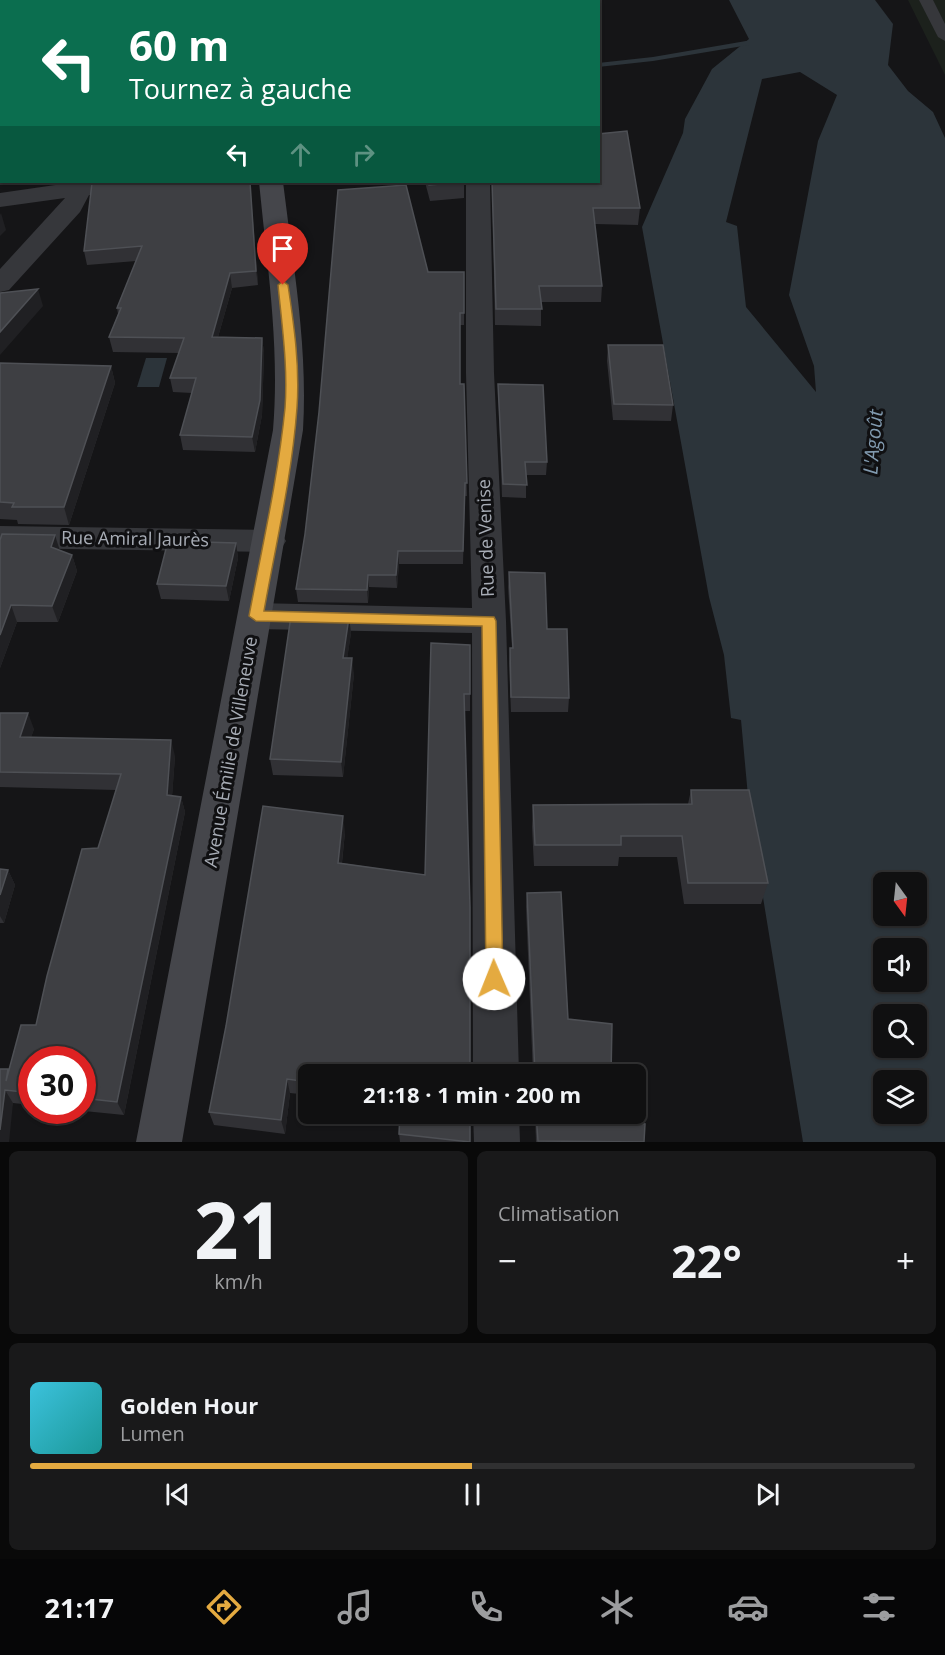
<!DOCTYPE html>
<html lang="fr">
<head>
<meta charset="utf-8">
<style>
  body { margin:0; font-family:"Open Sans",sans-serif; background:#19191a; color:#f1f3f6; height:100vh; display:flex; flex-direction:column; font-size:22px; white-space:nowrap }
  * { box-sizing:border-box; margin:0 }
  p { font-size:20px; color:#9c9d9f }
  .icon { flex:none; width:33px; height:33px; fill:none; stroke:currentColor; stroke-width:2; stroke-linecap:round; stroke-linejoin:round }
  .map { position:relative; height:1142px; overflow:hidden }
  .side { display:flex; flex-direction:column; gap:9px; padding:9px; background:#090909; flex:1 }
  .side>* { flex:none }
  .guide { position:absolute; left:0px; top:0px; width:600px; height:183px; box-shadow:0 2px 4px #0004,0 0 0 2px #303031; background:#0b6e4f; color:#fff; overflow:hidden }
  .needle { width:39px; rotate:165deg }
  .buttons { position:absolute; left:873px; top:872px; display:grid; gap:12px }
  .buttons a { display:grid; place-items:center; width:54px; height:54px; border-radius:9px; background:#101011; box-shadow:0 2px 4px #0004,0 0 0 2px #303031; font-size:30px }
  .speed { position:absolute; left:18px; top:1046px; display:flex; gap:12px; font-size:30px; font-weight:700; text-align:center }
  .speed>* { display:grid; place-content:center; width:78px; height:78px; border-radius:50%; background:#101011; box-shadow:0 2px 4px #0004,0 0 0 2px #303031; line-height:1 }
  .speed .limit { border:9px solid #d22; background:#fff; color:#111 }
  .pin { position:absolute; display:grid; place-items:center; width:51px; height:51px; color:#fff; margin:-62px -26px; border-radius:50% 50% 50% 0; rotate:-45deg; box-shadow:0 0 6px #0007 }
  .pin .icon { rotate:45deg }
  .me { position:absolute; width:66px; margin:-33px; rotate:359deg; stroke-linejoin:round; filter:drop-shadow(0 0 4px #0008) }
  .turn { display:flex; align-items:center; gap:21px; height:126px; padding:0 30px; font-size:27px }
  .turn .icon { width:78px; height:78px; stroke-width:2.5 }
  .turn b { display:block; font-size:42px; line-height:51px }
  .lanes { display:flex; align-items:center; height:57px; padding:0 30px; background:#0003; justify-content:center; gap:30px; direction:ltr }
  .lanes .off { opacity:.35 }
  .big { font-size:45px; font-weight:700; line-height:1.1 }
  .side .card { flex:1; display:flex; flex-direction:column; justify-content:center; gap:9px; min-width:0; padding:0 21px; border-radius:9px; background:#19191a }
  .side .dial { align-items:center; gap:0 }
  .dial b { font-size:78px; line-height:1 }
  .song { display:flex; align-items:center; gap:18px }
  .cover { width:72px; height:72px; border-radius:9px; background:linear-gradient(135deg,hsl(190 70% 55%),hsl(180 70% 35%)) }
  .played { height:6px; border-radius:3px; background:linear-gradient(90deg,#e4aa40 50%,#303031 50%) }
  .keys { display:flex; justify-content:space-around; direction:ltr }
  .heat { display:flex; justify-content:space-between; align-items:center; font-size:33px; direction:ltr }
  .side .tiles { flex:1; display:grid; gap:9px; grid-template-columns:1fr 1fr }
  .card:last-child { grid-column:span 2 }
  .trip { position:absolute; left:298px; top:1064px; width:348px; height:60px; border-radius:9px; background:#101011; box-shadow:0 2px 4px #0004,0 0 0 2px #303031; font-weight:700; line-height:60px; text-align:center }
  .tab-bar { display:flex; height:96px; justify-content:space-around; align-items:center; background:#060607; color:#9c9d9f }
  .tab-bar .icon { width:42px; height:42px }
  .tab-bar .current { color:#e4aa40 }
  .tab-bar b { font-size:27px; color:#f1f3f6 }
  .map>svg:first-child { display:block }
  .green { fill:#1c211c }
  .water { fill:#2c343a; fill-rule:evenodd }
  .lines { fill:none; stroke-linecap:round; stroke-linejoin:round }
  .stream { fill:#2c343a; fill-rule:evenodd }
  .service { fill:#36373b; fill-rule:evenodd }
  .minor { fill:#36373b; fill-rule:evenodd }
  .secondary { fill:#45464b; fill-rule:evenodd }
  .wall { fill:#313135 }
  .shaded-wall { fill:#202023 }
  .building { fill:#3e3f43; stroke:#4e5055; stroke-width:1.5 }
  .route { fill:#e4aa40; stroke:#946e2a; stroke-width:1.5 }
  .labels { text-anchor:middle; stroke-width:6; stroke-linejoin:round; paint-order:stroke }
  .street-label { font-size:18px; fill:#a8adb6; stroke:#101012 }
  .water-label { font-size:20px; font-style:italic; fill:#819aaf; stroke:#101012 }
</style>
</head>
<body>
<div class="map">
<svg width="945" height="1142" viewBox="0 0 945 1142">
  <rect width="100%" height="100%" fill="#151517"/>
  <polygon class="green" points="908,0 945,0 945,75"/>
  <g class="water">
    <path d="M 729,0 L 875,0 L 893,24 L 888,65 L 908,91 L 933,112 L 945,138 L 945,1142 L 803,1142 L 750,818 L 741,720 L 731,718 L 724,655 L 709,597 L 642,227 L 683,133 L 685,119 L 712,69 L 749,39 ZM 800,72 L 837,95 L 818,141 L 789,295 L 814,366 L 816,392 L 746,307 L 737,226 L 726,222 L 762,79 ZM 884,882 L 916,882 L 916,915 L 884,915 ZM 884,948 L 916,948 L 916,981 L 884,981 ZM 884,1014 L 916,1014 L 916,1047 L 884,1047 ZM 884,1080 L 916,1080 L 916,1113 L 884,1113 Z"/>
    <polygon points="146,358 167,358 159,387 137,387"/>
  </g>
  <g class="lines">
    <polygon class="stream" points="746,41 749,41 749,45 653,61 598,67 598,63 653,57"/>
    <polygon class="service" points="919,0 933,0 945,24 945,41 938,37"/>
    <g class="minor">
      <rect x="0" y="81" width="2" height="12"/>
      <polygon points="76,182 185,182 181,187 173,189 89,195 80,212 9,290 0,292 0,269 65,198 0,207 0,193"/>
      <polygon points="466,182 490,182 494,373 506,621 519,1074 473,1074 472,633 256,629 244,625 239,616 244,607 256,603 472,608 466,373"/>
      <polygon points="0,526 270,530 281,533 286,541 281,549 270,552 0,548"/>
      <polygon points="473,1113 519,1113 520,1142 474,1142"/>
    </g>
    <g class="secondary">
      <rect x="239" y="0" width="20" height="2"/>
      <path d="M 259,182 L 283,182 C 293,265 308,346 303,430 L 182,1142 L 136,1142 L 273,430 C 280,346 267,265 259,182 Z"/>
    </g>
  </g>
  <g class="wall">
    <polygon points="250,182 258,285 232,288 218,337 262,338 264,353 262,415 255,452 183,450 180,435 192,393 173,392 170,378 179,353 113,352 109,337 118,314 117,308 136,261 87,265 84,251"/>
    <polygon points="425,182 464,182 464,198 430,201"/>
    <polygon points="492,182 598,182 640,208 638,225 595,224 602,286 601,302 541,302 541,326 495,325"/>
    <polygon points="428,272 464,272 464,325 460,325 460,384 464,384 467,496 465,496 463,564 399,564 397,588 369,587 368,603 298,602 296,589"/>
    <polygon points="608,345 673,405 671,421 613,420 607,361"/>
    <polygon points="0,363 111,366 115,383 69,525 18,524 17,520 0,519"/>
    <polygon points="498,384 547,462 546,475 526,475 526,498 502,497"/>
    <polygon points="0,540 60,551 72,555 77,571 58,622 17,622 0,668"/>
    <polygon points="236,543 238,558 229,601 161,599 157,584"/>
    <polygon points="509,572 547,629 569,698 568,712 511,712 509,663 510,648 512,648 508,587"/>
    <polygon points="349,617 351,633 347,658 354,674 343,777 273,775 270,759"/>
    <polygon points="470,645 470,711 464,711 470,907 309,1074 309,1095 290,1093 285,1134 214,1125 209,1112 345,832 342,863 425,875"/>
    <polygon points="0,713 34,729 31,737 175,756 172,796 181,797 185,812 124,1115 74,1110 82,1110 82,1059 32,1059 32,1105 13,1103 0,1142 8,1069 9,1071 36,1025 98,848 116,790 0,787"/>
    <polygon points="691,790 768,883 761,904 684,904 677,857 619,857 618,866 534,866 532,827 533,805 688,804"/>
    <polygon points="0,869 8,870 15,885 4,923 0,923"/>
    <polygon points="527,893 568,1019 611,1074 533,1074 526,907"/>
    <polygon points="353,1113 470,1113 470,1142 400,1142 399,1134 399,1120"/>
    <polygon points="535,1113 636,1113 644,1142 536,1142"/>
  </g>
  <g class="shaded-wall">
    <polygon points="64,0 94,0 92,2 62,2"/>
    <polygon points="2,44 2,75 0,76 0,46"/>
    <polygon points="250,182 251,193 258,285 256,271"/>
    <polygon points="1,213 6,230 0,236 0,215"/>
    <polygon points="230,273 232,288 214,351 212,337"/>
    <polygon points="38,289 43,306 0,355 0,332"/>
    <polygon points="262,338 264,353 262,415 255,452 252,437"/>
    <polygon points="111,366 115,383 69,525 64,507"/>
    <polygon points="55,535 60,551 51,547"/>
    <polygon points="236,543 238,558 229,601 226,586"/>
    <polygon points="398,551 399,564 397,588 396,575"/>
    <polygon points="72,555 77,571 58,622 52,606"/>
    <polygon points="368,575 369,587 368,603 367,590"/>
    <polygon points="11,605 17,622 0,668 0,635"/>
    <polygon points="349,617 351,633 345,674 343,658"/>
    <polygon points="352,658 354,674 343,777 341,762"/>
    <polygon points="28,713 34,729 26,753 20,737"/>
    <polygon points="171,740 175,756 171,811 167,795"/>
    <polygon points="181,797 185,812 124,1115 117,1102"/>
    <polygon points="343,816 345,832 340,879 338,863"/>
    <polygon points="8,870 15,885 4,923 0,916 0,895"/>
    <polygon points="287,1079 290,1093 285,1134 281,1120"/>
    <polygon points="5,1090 13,1103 9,1142 0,1142 0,1130"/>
  </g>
  <g class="building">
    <polygon points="0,0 64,0 62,2 2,2 2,44 0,46"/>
    <polygon points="395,0 461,0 463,2 395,2"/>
    <polygon points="627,131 640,208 593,208 602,286 539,286 542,309 496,309 492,182 598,182 598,134"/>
    <polygon points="111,182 250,182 256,271 230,273 212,337 262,338 260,400 252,437 180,435 196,378 170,378 184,338 109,337 121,308 117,308 142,246 84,251 92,183"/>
    <polygon points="428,182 464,182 429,185"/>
    <polygon points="406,185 428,272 464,272 464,313 460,313 460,384 464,384 467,483 465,483 463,551 398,551 396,575 368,575 367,590 296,589 305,534 319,412 338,190"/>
    <polygon points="38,289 0,332 0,293"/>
    <polygon points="608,345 663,345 673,405 614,404"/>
    <polygon points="0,363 111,366 64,507 12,507 14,503 0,502"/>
    <polygon points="498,384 543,385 547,462 525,462 527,485 503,484"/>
    <polygon points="2,534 55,535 51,547 72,555 52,606 11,605 0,635 0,540"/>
    <polygon points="168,541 236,543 226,586 157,584"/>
    <polygon points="509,572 545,573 547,629 567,629 569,698 511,697 510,648 513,648"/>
    <polygon points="291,616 349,617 343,658 352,658 341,762 270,759"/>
    <polygon points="431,643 470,645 470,694 464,694 470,907 470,1074 309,1074 309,1082 287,1079 281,1120 209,1112 226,1026 263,806 343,816 338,863 425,875"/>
    <polygon points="0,713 28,713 20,737 171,740 167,795 181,797 117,1102 82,1098 82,1059 32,1059 32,1093 5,1090 0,1130 0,1069 8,1069 6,1081 21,1025 36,1025 47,976 82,849 98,848 121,774 0,772"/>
    <polygon points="691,790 749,790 768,883 688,883 682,836 621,836 621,845 535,845 533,805 692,804"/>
    <polygon points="0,869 8,870 0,895"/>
    <polygon points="561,892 568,1019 612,1024 611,1074 535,1074 527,893"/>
    <polygon points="636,1106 638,1106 638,1123 645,1124 644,1142 538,1141 536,1113 636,1113"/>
    <polygon points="400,1113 470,1113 470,1142 399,1134"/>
  </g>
  <path class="route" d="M 283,281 L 288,285 C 294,325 300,366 297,408 C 292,476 276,544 264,611 L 494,617 L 496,621 L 503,979 L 501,984 L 494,987 L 488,984 L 486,979 L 482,626 L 256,621 L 249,616 C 262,547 278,478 285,408 C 288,367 282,326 278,285 Z"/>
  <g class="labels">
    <g class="street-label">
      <text transform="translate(486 538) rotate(-92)" y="6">Rue de Venise</text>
      <text transform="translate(135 539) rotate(1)" y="6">Rue Amiral Jaurès</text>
      <text transform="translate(231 752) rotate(-80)" y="6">Avenue Émilie de Villeneuve</text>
    </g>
    <g class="water-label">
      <text transform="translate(873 442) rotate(-85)" y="7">L'Agoût</text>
    </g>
  </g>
</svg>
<div class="buttons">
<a><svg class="needle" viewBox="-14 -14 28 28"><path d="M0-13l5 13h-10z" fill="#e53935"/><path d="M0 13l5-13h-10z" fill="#9c9d9f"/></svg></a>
<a><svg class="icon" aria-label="sound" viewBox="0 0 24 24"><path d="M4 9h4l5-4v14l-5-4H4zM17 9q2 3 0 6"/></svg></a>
<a><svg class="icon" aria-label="search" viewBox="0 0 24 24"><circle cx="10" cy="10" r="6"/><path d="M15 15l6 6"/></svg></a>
<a><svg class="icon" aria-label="layers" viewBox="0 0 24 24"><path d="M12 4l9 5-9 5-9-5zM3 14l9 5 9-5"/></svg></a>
</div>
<div class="speed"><div class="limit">30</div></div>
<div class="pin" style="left:283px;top:285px;background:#d93025"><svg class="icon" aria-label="arrive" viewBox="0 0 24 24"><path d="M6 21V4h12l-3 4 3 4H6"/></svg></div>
<svg class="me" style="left:494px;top:979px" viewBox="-20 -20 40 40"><circle r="19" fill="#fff"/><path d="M0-13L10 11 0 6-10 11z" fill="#e4aa40"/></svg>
<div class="trip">21:18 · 1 min · 200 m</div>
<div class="guide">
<div class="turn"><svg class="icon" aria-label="left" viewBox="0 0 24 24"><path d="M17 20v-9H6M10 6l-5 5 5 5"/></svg><div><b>60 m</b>Tournez à gauche</div></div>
<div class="lanes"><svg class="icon" aria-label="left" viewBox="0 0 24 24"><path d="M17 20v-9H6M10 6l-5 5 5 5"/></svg><svg class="icon off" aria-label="ahead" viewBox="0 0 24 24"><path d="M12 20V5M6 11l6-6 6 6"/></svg><svg class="icon off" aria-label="right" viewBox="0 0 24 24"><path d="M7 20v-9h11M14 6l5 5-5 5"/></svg></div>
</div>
</div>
<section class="side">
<div class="tiles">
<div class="card dial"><b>21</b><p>km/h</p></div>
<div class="card"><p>Climatisation</p>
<div class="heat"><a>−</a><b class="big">22°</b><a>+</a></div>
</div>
<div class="card">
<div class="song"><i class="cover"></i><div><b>Golden Hour</b><p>Lumen</p></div></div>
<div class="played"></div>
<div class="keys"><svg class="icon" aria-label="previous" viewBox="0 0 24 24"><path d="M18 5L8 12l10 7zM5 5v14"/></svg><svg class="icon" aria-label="pause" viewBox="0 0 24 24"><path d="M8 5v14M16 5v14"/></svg><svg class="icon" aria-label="next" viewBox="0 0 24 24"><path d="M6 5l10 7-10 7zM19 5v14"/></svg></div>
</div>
</div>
</section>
<nav class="tab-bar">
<b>21:17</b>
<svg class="icon current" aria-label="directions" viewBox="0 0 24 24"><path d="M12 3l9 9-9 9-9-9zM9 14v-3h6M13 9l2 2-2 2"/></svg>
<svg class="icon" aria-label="music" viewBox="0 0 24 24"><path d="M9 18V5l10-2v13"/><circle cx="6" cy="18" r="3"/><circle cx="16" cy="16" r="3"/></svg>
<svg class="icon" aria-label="phone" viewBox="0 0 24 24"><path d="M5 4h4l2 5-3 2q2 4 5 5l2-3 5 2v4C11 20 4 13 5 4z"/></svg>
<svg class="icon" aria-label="climate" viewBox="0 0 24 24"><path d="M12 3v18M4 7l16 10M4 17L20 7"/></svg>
<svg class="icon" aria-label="car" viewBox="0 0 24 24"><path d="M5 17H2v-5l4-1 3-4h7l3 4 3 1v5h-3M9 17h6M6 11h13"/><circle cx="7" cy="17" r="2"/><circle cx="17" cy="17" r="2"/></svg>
<svg class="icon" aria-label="filters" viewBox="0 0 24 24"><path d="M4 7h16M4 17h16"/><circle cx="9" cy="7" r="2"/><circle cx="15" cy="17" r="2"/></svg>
</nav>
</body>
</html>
